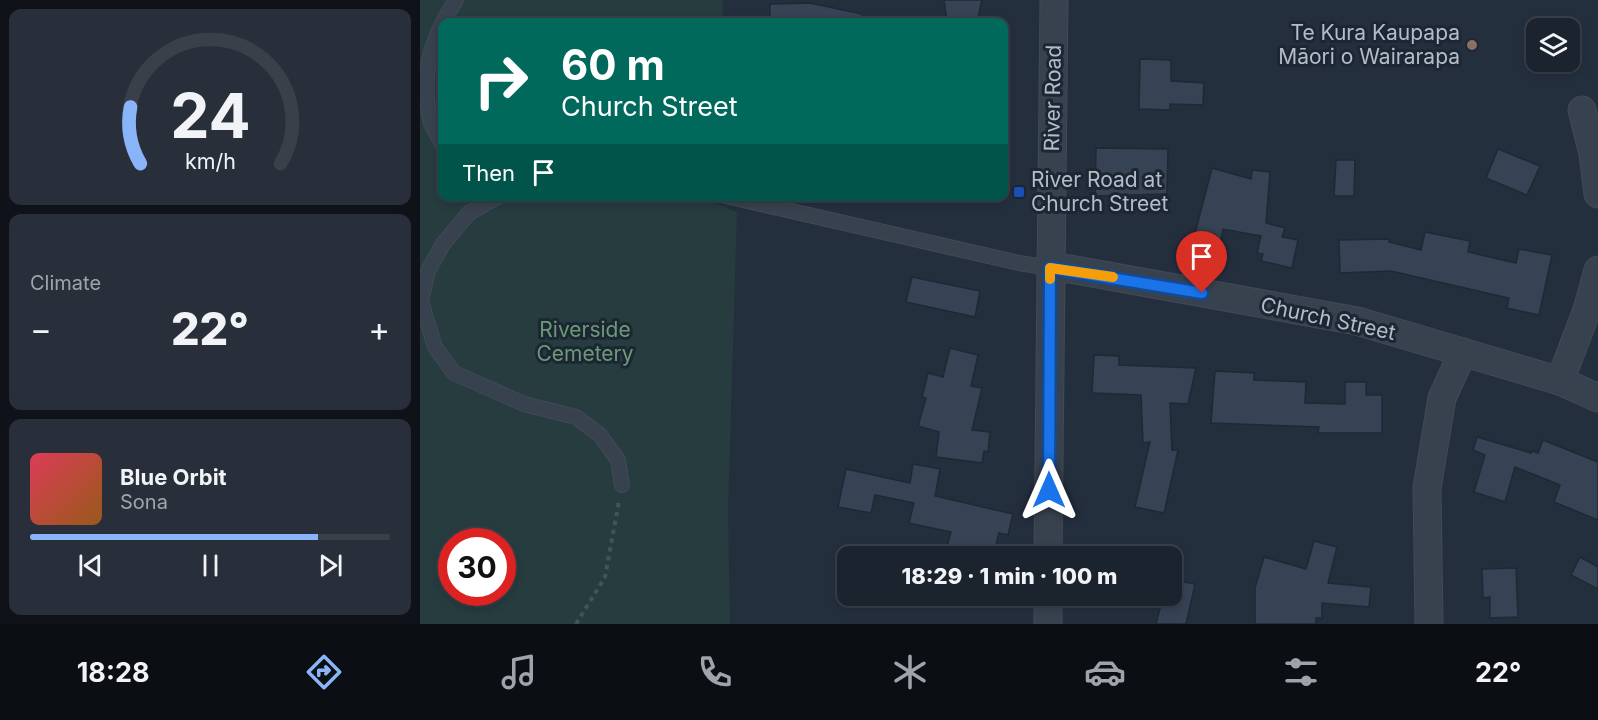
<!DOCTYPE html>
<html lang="en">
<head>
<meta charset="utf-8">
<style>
  body { margin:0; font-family:Inter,sans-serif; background:#282f3a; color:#f1f3f6; height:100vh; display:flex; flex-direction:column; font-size:22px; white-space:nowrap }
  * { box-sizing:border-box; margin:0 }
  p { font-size:20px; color:#a0a4aa }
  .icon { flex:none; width:33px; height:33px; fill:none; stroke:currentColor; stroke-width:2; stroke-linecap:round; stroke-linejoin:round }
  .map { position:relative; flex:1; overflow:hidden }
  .details { display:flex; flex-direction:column; gap:9px; padding:9px; background:#0f1319; width:420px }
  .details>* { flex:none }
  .guide { position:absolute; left:18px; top:18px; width:570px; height:183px; border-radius:12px; box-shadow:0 3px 9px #0003,0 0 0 2px #39404a; background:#00695c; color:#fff; overflow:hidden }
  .buttons { position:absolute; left:1106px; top:18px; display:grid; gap:12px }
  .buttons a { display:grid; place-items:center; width:54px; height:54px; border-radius:12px; background:#1b232e; box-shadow:0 3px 9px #0003,0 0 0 2px #39404a; font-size:30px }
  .speed { position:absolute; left:18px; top:528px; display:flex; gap:12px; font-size:30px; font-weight:700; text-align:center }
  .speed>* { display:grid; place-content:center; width:78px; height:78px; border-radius:50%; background:#1b232e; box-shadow:0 3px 9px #0003,0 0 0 2px #39404a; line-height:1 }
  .speed .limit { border:9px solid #d22; background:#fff; color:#111 }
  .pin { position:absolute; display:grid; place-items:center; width:51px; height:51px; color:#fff; margin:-62px -26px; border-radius:50% 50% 50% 0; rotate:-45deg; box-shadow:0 0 6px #0007 }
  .pin .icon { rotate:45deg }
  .me { position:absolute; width:66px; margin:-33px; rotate:0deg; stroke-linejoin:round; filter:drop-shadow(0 0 4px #0008) }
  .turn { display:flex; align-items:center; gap:21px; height:126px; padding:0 24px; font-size:27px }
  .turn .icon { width:78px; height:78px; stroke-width:2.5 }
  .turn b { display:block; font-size:42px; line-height:51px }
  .then { display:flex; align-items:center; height:57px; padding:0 24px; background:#0003; gap:12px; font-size:22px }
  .big { font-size:45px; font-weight:800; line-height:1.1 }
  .details .tile { flex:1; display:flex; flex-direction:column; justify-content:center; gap:9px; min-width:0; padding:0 21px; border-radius:12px; background:#282f3a }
  .details .dial { align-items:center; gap:0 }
  .dial svg { height:156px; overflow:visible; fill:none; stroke:#39404a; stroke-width:7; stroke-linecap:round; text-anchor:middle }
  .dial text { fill:#f1f3f6; stroke:none }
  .song { display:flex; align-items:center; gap:18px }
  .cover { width:72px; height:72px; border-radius:9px; background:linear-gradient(135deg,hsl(350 70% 55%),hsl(30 70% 35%)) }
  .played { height:6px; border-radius:3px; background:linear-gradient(90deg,#8ab4f8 80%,#39404a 80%) }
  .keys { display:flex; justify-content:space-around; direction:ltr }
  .heat { display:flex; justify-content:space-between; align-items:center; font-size:33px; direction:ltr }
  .trip { position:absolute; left:417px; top:546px; width:345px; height:60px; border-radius:12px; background:#1b232e; box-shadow:0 3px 9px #0003,0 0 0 2px #39404a; font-weight:800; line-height:60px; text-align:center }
  .menu { display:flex; height:96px; justify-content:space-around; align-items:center; background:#0b0e12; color:#a0a4aa }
  .menu .icon { width:42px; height:42px }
  .menu .active { color:#8ab4f8 }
  .menu b { font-size:27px; color:#f1f3f6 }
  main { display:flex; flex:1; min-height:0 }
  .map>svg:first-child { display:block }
  .green { fill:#263c3f; fill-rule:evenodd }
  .building { fill:#364354; stroke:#1f2835; stroke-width:1.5 }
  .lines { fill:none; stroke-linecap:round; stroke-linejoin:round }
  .service-casing { stroke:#414a57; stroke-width:16 }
  .minor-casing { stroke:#414a57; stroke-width:29 }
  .path { stroke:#3f5557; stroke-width:4; stroke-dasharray:4.5 4.5; stroke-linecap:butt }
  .service { stroke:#38414e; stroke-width:14 }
  .minor { stroke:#38414e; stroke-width:27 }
  .route-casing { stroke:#114b97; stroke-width:15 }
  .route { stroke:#1a73e8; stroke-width:10 }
  .slow { stroke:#f59e0b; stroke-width:10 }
  .education-dot { fill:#8d6e63; stroke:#1d2633; stroke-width:2 }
  .transit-dot { fill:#1a4fb4; stroke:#1d2633; stroke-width:2 }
  .labels { text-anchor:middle; stroke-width:6; stroke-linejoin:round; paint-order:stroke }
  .poi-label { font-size:21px; fill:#b4bcc9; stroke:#1d2633; text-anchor:end }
  .street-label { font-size:21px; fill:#b4bcc9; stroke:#1d2633 }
  .park-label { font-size:21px; fill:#6b9a76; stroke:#1d2633 }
</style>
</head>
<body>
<main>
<section class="details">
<div class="tile dial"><svg viewBox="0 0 100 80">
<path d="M14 69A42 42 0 1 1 86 69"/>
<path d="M14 69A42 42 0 0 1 9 40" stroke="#8ab4f8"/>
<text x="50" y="56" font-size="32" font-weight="700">24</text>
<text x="50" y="72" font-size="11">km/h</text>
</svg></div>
<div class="tile"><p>Climate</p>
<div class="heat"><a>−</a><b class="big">22°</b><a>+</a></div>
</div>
<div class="tile">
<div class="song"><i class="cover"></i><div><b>Blue Orbit</b><p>Sona</p></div></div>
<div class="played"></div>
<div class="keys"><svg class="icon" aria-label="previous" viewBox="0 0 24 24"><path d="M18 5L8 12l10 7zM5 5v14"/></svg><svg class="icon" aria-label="pause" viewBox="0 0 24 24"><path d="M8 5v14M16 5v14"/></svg><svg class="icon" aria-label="next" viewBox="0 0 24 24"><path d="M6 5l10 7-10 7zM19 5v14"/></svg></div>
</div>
</section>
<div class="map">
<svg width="1178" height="624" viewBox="0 0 1178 624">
  <rect width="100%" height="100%" fill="#242f3e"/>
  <path class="green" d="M 0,0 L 303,0 L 302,22 L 22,22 L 22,196 L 298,197 L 298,204 L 317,212 L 308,512 L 310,624 L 0,624 ZM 32,542 L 82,542 L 82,592 L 32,592 Z"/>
  <g class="building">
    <polygon points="524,0 562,0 557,22 527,22"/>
    <polygon points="390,3 442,14 441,22 350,22 350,4"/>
    <polygon points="720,59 751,60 751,81 784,83 783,105 750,104 750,110 719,109"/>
    <polygon points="676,148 748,149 747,194 675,196"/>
    <polygon points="1078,149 1120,166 1107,195 1066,178"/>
    <polygon points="916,160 935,160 934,196 914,196"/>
    <polygon points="792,168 831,179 832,170 850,172 846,223 865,228 862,237 878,240 872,268 841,261 843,254 837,253 841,236 803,229 801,240 775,233"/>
    <polygon points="1005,232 1050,241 1048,252 1096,263 1099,249 1132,255 1119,315 1087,308 1089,298 971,271 920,273 919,240 969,239 969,242 1001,250"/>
    <polygon points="492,277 560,291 555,317 486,302"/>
    <polygon points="530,348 558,355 551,386 562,388 552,430 570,432 568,452 564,451 562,463 516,457 519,432 498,426 506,398 502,397 508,373 523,377"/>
    <polygon points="674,355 699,356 699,365 776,368 768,404 750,403 752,450 758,450 744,513 715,507 730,442 723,443 721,395 672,393"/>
    <polygon points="795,371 834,373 834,380 886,382 885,403 925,404 925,382 946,382 946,395 962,395 962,433 898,433 899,427 791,423"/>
    <polygon points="1057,437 1111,453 1112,451 1118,453 1123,440 1178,462 1178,520 1134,502 1140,485 1095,467 1085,502 1054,492 1065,455 1053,450"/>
    <polygon points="493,464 520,469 515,496 593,514 588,535 579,533 573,556 552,556 526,550 531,532 489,523 494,503 455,495 451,513 418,507 426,469 490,483"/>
    <polygon points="894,541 917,547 908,583 951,587 949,607 902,603 902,618 896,618 896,624 835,624 835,588 844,557 886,569"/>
    <polygon points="1160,557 1178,567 1178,589 1151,575"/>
    <polygon points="1096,568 1098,617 1070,618 1070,597 1063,598 1062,569"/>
    <polygon points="753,580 775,584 766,624 736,624 743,596 752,596"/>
  </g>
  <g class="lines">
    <g class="service-casing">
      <g id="service">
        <path d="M 22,144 C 18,137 15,130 11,123 C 0,75 9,41 36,0"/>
        <polyline points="79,196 49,213 23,244 8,271 1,301 15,347 34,373 104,404 156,417 180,435 198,460 202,485"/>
        <polyline points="306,196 599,263 630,268"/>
      </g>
    </g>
    <g class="minor-casing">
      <g id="minor">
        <polyline points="1162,110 1173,154 1178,194"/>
        <polyline points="630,268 650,269 937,321 1140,381 1178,398"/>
        <polyline points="1140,381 1167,310 1178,270"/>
        <polyline points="628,556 634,0"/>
        <polyline points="628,624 628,596"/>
        <polyline points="1009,624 1007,488 1022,398 1043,352"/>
      </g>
    </g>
    <polyline class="path" points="156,624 185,577 199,501"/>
    <use href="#service" class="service"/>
    <use href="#minor" class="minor"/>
  </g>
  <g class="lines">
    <g class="route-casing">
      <polyline id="route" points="629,490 630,268 782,293"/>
    </g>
    <use href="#route" class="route"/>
    <polyline class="slow" points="630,279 630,268 693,277"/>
  </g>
  <circle class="education-dot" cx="1052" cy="45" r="6"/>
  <rect class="transit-dot" x="593" y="186" width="12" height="12" rx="3"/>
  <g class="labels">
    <g class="poi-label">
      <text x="1040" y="40">Te Kura Kaupapa<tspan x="1040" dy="24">Māori o Wairarapa</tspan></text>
      <text x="611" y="187" text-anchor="start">River Road at<tspan x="611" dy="24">Church Street</tspan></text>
    </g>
    <g class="street-label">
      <text transform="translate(633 98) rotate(-89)" y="7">River Road</text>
      <text transform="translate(908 319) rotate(12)" y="7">Church Street</text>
    </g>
    <g class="park-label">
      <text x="165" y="337">Riverside<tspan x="165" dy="24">Cemetery</tspan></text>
    </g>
  </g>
</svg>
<div class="buttons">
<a><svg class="icon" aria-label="layers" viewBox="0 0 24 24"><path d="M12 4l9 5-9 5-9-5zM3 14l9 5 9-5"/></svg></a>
</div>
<div class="speed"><div class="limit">30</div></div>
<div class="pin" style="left:782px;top:293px;background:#d93025"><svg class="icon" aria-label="arrive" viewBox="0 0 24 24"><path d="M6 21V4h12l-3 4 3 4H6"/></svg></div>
<svg class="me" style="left:629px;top:490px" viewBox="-20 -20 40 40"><path d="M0-17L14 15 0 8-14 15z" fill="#1a73e8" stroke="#fff" stroke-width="4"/></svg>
<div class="trip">18:29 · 1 min · 100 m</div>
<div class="guide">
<div class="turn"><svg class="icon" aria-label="right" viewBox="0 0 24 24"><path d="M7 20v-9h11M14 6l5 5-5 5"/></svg><div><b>60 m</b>Church Street</div></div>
<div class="then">Then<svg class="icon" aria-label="arrive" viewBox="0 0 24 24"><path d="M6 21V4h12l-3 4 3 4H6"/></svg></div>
</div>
</div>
</main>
<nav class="menu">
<b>18:28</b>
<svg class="icon active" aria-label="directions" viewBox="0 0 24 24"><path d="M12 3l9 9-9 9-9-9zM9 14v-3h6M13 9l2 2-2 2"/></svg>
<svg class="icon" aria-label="music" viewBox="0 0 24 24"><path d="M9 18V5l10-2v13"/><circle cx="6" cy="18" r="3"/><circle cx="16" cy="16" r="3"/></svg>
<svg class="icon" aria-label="phone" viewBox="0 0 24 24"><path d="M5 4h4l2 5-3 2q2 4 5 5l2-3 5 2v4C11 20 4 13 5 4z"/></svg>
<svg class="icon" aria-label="climate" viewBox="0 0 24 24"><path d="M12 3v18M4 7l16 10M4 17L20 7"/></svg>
<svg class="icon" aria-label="car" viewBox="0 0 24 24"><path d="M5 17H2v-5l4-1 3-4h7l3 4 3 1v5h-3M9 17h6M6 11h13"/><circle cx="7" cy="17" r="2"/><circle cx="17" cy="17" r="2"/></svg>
<svg class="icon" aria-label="filters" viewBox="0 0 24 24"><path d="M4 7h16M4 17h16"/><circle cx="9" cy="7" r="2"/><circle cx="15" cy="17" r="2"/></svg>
<b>22°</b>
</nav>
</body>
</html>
